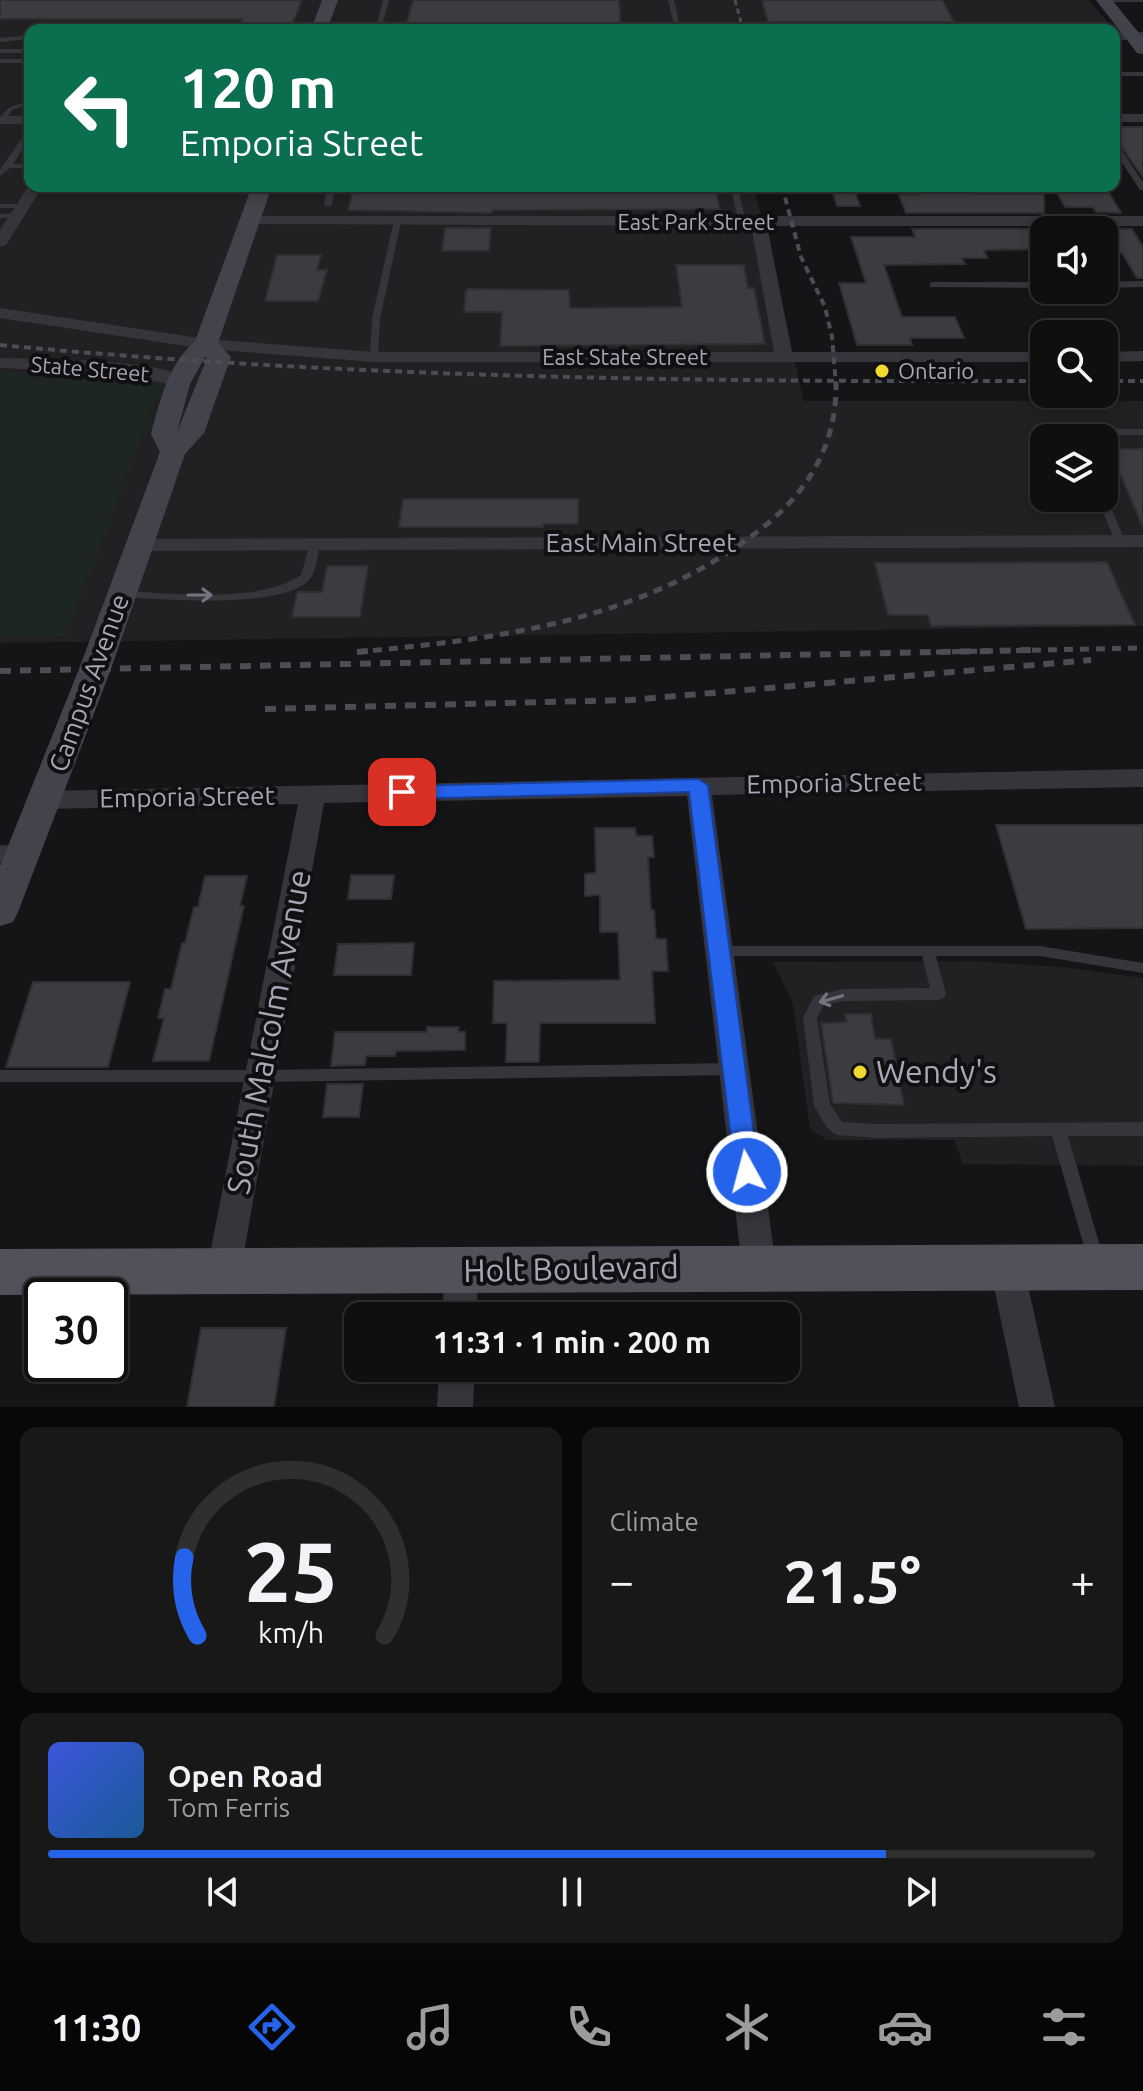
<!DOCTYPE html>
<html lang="en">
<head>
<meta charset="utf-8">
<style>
  body { margin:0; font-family:Ubuntu,sans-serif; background:#191819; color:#f1f3f6; height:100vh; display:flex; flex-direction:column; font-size:30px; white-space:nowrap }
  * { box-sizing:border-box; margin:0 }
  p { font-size:26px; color:#9c9c9f }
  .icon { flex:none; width:44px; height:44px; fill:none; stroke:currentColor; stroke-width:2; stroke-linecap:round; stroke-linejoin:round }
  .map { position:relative; height:1407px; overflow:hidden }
  .side { display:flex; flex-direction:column; gap:20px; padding:20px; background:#090809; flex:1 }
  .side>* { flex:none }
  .top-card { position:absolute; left:24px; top:24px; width:1096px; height:168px; border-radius:16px; box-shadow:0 4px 12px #0003,0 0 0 2px #302f30; background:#0b6e4f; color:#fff; overflow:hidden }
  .tools { position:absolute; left:1030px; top:216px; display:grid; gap:16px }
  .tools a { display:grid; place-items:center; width:88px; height:88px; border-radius:16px; background:#100f10; box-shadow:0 4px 12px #0003,0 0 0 2px #302f30; font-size:40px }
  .speed { position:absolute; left:24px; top:1278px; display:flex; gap:16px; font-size:40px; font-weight:700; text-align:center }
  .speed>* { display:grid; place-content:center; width:104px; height:104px; border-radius:50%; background:#100f10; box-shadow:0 4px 12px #0003,0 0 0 2px #302f30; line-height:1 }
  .speed .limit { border:4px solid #111; border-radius:12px; background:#fff; color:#111 }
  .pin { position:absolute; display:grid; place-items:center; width:68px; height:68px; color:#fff; margin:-34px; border-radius:16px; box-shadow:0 4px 12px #0006 }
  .me { position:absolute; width:88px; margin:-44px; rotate:353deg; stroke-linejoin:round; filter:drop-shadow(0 0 6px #0008) }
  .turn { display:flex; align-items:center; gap:28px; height:168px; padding:0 24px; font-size:36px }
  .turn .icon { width:104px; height:104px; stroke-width:2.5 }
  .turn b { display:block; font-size:56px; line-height:68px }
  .big { font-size:60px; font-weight:700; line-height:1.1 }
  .side .tile { flex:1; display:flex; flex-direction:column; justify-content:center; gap:12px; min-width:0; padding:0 28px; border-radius:16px; background:#191819 }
  .side .dial { align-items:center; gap:0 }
  .dial svg { height:208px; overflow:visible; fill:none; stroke:#302f30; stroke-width:7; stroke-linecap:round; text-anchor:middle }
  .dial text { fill:#f1f3f6; stroke:none }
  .song { display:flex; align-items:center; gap:24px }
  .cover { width:96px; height:96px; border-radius:12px; background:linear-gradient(135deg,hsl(230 70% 55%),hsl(210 70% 35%)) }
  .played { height:8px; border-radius:4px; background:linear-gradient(90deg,#2563eb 80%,#302f30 80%) }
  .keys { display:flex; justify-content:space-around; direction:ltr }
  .heat { display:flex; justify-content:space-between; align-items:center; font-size:44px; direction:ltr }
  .side .tiles { flex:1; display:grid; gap:20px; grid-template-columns:1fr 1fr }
  .tile:last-child { grid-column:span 2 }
  .trip { position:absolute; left:344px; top:1302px; width:456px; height:80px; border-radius:16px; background:#100f10; box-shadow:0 4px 12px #0003,0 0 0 2px #302f30; font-weight:700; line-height:80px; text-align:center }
  .dock { display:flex; height:128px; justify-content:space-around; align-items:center; background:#060606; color:#9c9c9f }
  .dock .icon { width:56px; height:56px }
  .dock .current { color:#2563eb }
  .dock b { font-size:36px; color:#f1f3f6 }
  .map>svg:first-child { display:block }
  .built { fill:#212023; fill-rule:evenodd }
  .green { fill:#1e2621 }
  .building { fill:#3c3c40; stroke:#2f2e32; stroke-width:2 }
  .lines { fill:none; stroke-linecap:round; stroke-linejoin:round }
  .lane { fill:#35353b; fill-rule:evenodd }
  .street { fill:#35353b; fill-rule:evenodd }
  .secondary { fill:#43434b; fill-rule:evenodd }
  .primary { fill:#51515a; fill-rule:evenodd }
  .rail-far3 { stroke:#4c4c54; stroke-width:3; stroke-dasharray:5 4; stroke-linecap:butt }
  .rail-far2 { stroke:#4c4c54; stroke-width:4; stroke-dasharray:7 5; stroke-linecap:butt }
  .rail-far1 { stroke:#4c4c54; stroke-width:5; stroke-dasharray:9 7; stroke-linecap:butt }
  .rail { stroke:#4c4c54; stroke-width:6; stroke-dasharray:11 9; stroke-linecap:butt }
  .oneway { stroke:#73747f }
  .route { fill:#2563eb; stroke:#184099; stroke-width:2 }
  .poi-dot { fill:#f2d930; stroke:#100f11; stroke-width:3 }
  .labels { text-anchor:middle; stroke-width:8; stroke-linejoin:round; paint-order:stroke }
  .far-street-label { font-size:22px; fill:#a6a8b6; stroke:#100f11 }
  .far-poi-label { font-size:22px; fill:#a6a8b6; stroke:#100f11; text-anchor:start }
  .street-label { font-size:26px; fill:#a6a8b6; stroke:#100f11 }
  .near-street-label { font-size:32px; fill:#a6a8b6; stroke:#100f11 }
  .near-poi-label { font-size:32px; fill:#a6a8b6; stroke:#100f11; text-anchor:start }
</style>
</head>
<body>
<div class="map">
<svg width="1143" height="1407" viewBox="0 0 1143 1407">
  <rect width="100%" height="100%" fill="#151416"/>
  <g class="built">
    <path d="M 0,0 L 1088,0 L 1116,32 L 30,30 L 30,186 L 754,186 L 804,401 L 1143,401 L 1143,626 L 0,643 ZM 1044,438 L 1104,438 L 1104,498 L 1044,498 Z"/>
    <polygon points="973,961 1071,968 1143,978 1143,1166 963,1164 954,1140 827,1140 810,1129 793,1004 773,962"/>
  </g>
  <polygon class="green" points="0,373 87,373 163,381 66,636 0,637"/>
  <g class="building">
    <polygon points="0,0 302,0 290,30 236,30 242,19 0,19"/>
    <polygon points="413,0 619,0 621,30 405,30"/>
    <polygon points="762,0 942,0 954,22 768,22"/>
    <polygon points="1114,127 1143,127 1143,177 1114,137"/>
    <polygon points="354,186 715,186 720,209 492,210 492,213 348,210"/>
    <polygon points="831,186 853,186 860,206 837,206"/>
    <polygon points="915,186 960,186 962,191 971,194 1044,194 1044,213 906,213 899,195 919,195"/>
    <polygon points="1053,186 1105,186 1121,213 1096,212 1093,207 1065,207"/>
    <polygon points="445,228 491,228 489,251 442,251"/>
    <polygon points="912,229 1044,229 1044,249 984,250 987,258 962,258 965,264 884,265 902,317 955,317 964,338 910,338 912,345 857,345 839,283 866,283 851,237 915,237"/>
    <polygon points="1104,229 1132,229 1143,247 1143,278 1137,278 1122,253 1104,253"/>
    <polygon points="277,255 321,255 317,270 327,270 318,301 265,301"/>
    <polygon points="676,265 744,265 748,288 754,288 765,344 500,346 502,312 464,312 466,290 470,289 569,290 570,308 682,307"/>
    <polygon points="1105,449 1143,449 1143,527 1121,476"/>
    <polygon points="403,499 578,499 578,524 543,524 543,527 399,527"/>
    <polygon points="1107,562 1135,625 931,626 928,615 888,615 875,563"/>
    <polygon points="327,566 368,566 360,617 292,617 297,592 322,592"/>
    <polygon points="996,825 1143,825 1143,928 1026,929"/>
    <polygon points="595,828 635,828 636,836 652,836 654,857 648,857 651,910 654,910 656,939 666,939 668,971 652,971 655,1023 540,1023 539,1062 506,1062 507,1023 493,1023 494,981 620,980 618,932 600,932 600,895 585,896 585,874 596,873"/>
    <polygon points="351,875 394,875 391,899 348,899"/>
    <polygon points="205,876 247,876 240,906 244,906 209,1061 153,1061 164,1018 158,1018 165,989 171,989 182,943 185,943 194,907 198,907"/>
    <polygon points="414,943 411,975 334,975 338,944"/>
    <polygon points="33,982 130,982 108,1067 6,1067"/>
    <polygon points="845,1014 871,1014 875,1039 891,1039 904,1105 833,1103 821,1023 847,1022"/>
    <polygon points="427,1027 459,1027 458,1032 465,1032 465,1050 396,1051 395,1056 366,1056 365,1065 331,1066 335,1032 427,1032"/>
    <polygon points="327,1084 363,1084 359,1117 323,1117"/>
    <polygon points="201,1328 286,1328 274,1407 187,1407"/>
  </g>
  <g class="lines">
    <g class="lane">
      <polygon points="383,0 389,0 381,30 375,30"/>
      <polygon points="668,0 674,0 681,30 675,30"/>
      <polygon points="1101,0 1143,0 1143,2 1104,2"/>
      <polygon points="30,35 30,39 0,42 0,38"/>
      <rect x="0" y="49" width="30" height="4"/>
      <rect x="0" y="59" width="30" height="4"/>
      <rect x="1114" y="72" width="29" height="4"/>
      <path d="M 30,101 L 30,105 L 13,109 L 4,121 L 0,122 C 4,106 16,105 30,101 Z"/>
      <polygon points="22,138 29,140 13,164 30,164 30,168 10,168 0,176 0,170"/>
      <polygon points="1114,143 1117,143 1143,182 1143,190 1140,190 1114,150"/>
      <polygon points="327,186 335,186 332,205 328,207 324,205"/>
      <polygon points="730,186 738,186 746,224 739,222"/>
      <polygon points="0,204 23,204 27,206 23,208 0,208"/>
      <polygon points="0,214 17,214 21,216 17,218 0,218"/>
      <polygon points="394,220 401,222 380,319 378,357 374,360 370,357 372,319"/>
      <polygon points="1143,281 1143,287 1104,288 1104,282"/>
      <polygon points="933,282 1044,282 1044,288 930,287 930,283"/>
      <polygon points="1089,429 1143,429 1143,435 1095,435 1097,438 1087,438 1084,432"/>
      <polygon points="1104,457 1107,458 1118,477 1117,479 1104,481 1104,475 1107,475 1104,469"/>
      <polygon points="1104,495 1107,498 1125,541 1124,543 1116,543 1115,541 1097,498 1104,498"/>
      <path d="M 315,541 L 320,544 C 318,554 316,572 310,579 C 284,610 161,599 122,597 L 116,594 L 122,591 C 172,593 259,604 301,575 L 310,544 Z"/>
      <path d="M 721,946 L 1040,946 L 1143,963 L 1143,973 L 1040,956 L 936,956 L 946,994 L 944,998 L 939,1000 L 843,1001 L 824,1005 L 817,1018 L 830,1104 L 842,1122 L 876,1124 L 1143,1122 L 1143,1136 L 1068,1136 L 1104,1260 L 1102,1265 L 1096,1268 L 1090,1265 L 1088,1260 L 1052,1136 L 876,1138 L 837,1135 C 827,1131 819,1115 814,1105 L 803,1018 L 814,996 L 843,989 L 930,988 L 922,956 L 721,956 L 716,955 L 714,951 L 716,947 Z"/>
      <polygon points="734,1063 739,1065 742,1069 739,1073 734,1075 261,1082 0,1082 0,1070 261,1070"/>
    </g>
    <g class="street">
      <rect x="1114" y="32" width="29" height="8"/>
      <rect x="1114" y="114" width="29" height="8"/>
      <rect x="0" y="116" width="30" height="8"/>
      <polygon points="30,184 43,186 6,245 0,247 0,230"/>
      <polygon points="249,216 1143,216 1143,226 767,226 792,352 1044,352 1044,362 374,362 206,349 0,318 0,308 206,339 374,352 774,352 751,226 243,224 243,218"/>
      <polygon points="1143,351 1143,361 1104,362 1104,352"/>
      <path d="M 0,358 C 35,359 169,358 189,381 L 180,387 C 121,372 61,371 0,368 Z"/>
      <polygon points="1143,535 1143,547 139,551 128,545 139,539"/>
      <polygon points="1143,769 1143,787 712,795 776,1267 771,1278 759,1282 747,1278 742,1267 687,796 324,803 241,1269 236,1280 224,1284 212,1280 207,1269 298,804 46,809 37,806 33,800 37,794 46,791"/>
      <polygon points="0,845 29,847 33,854 29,861 0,863"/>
      <polygon points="1007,1253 1019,1257 1024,1268 1055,1407 1019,1407 990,1268 995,1257"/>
      <polygon points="462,1255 474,1259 479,1270 476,1316 442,1316 445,1270 450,1259"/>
      <polygon points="439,1368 475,1368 473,1407 437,1407"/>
    </g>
    <g class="secondary">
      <polygon points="322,0 338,0 327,30 311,30"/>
      <polygon points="1096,0 1112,0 1143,38 1143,54 1137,53"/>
      <path d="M 252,186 L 272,186 L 218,343 L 231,357 L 204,433 L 185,454 L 111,669 L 18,912 L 13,922 L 0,926 L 0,866 L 79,669 L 160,452 L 151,434 C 160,400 168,365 195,341 ZM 205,357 L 207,358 L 177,432 L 190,384 Z"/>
    </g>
    <polygon class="primary" points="1143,1244 1143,1290 0,1295 0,1249"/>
    <polyline class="rail-far3" points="735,0 743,30"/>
    <g class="rail-far2">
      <polyline points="782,186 801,257 825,307 832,337 836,385"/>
      <path d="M 0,345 C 348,378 695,382 1044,381"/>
      <polyline points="1104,381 1143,381"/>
    </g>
    <g class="rail-far1">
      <path d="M 357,652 C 497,639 637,622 753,535 C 805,497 837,448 836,383"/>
      <polyline points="936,652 1143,648"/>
    </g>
    <g class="rail">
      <polyline points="357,652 377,650"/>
      <polyline points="0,671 1036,650"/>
      <polyline points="265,709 631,700 1091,660"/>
    </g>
  </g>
  <defs><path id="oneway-shaft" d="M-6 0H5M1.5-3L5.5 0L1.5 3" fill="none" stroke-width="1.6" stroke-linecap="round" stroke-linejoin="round" transform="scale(2)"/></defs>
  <g class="oneway">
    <use href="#oneway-shaft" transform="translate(200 595)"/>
    <use href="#oneway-shaft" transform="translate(831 999) rotate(164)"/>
  </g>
  <polygon class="route" points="698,779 708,785 759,1172 756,1180 747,1183 739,1180 735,1172 689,792 402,799 393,792 402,786"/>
  <g class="poi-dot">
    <circle cx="882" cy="371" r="8"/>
    <circle cx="860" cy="1072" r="8"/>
  </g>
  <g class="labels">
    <g class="far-street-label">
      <text x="696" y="230">East Park Street</text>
      <text x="625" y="365">East State Street</text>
      <text transform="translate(90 369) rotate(5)" y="8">State Street</text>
    </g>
    <g class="far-poi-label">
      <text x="898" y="379">Ontario</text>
    </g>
    <g class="street-label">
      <text x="641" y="552">East Main Street</text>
      <text transform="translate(89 683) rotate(-70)" y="9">Campus Avenue</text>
      <text transform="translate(834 783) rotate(-1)" y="9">Emporia Street</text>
      <text transform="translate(187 797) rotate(-1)" y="9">Emporia Street</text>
    </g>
    <g class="near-street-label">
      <text transform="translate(269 1032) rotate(-79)" y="11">South Malcolm Avenue</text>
      <text transform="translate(571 1269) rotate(-1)" y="11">Holt Boulevard</text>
    </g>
    <g class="near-poi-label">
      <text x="876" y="1083">Wendy's</text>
    </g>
  </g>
</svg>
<div class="tools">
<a><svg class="icon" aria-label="sound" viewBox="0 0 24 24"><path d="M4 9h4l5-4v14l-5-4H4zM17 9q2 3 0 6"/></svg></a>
<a><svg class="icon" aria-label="search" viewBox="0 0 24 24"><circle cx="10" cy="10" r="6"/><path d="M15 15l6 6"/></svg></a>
<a><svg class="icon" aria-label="layers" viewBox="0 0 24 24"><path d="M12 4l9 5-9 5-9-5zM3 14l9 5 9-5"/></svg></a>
</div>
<div class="speed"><div class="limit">30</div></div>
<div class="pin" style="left:402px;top:792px;background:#d93025"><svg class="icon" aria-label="arrive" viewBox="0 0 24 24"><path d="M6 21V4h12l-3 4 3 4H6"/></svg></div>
<svg class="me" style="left:747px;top:1172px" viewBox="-20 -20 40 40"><circle r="17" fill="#2563eb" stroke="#fff" stroke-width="3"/><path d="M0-11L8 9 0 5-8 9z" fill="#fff"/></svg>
<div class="trip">11:31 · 1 min · 200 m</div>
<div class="top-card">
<div class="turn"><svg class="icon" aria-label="left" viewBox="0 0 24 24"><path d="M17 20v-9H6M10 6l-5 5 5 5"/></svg><div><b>120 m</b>Emporia Street</div></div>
</div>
</div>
<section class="side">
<div class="tiles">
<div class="tile dial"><svg viewBox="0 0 100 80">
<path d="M14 69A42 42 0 1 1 86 69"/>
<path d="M14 69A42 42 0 0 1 9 39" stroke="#2563eb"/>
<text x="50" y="56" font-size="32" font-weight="700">25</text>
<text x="50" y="72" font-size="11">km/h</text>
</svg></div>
<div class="tile"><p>Climate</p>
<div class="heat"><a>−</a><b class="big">21.5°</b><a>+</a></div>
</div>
<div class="tile">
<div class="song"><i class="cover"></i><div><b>Open Road</b><p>Tom Ferris</p></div></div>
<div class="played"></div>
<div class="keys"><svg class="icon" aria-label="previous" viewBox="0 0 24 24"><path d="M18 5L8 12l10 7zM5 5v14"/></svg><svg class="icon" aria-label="pause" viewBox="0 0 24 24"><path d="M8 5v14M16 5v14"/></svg><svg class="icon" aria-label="next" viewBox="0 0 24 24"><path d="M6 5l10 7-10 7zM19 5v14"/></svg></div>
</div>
</div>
</section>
<nav class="dock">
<b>11:30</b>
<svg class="icon current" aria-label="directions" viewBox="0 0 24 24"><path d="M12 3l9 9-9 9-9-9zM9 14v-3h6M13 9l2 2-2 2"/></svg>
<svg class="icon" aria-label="music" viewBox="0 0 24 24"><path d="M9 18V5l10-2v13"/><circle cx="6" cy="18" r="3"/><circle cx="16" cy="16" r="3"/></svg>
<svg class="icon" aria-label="phone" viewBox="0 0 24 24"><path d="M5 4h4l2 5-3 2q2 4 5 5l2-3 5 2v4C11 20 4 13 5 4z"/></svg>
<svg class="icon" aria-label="climate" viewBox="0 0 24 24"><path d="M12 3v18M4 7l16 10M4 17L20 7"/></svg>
<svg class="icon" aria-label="car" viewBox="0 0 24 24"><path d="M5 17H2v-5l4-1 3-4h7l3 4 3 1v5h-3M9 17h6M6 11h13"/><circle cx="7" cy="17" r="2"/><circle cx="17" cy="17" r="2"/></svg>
<svg class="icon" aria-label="filters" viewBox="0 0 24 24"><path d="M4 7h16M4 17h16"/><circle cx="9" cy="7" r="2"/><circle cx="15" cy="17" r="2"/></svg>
</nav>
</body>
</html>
